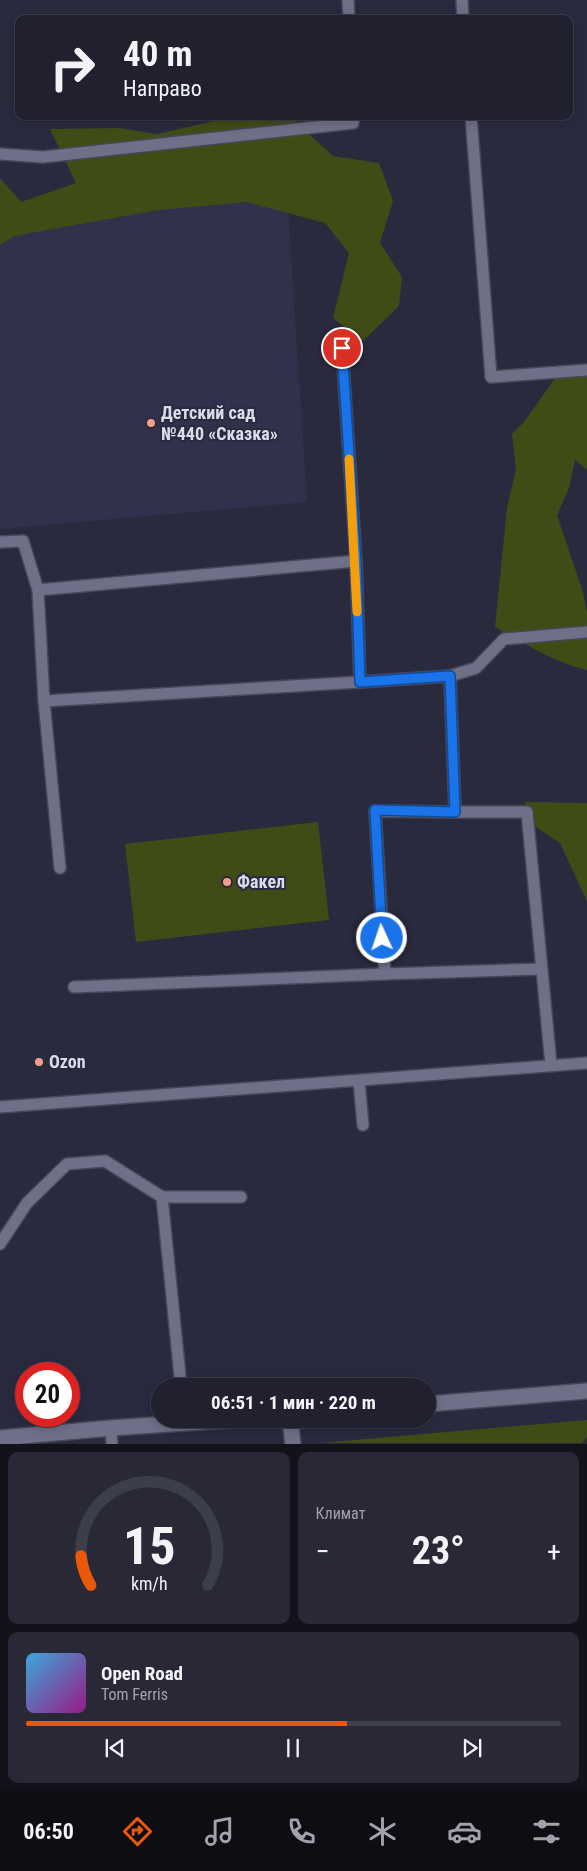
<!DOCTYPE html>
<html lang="ru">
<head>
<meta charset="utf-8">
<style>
  body { margin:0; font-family:"Roboto Condensed",sans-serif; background:#282837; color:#f1f3f6; height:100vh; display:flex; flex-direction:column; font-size:19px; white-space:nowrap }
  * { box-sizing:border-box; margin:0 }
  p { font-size:16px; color:#a2a3aa }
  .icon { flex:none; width:28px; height:28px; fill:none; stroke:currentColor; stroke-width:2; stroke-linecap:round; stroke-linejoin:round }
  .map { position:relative; height:1444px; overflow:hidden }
  .drawer { display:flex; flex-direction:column; gap:8px; padding:8px; background:#12121a; flex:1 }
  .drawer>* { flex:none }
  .top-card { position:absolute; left:15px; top:15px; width:558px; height:105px; border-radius:10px; box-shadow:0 2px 12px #0003,0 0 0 1px #3d3e4b; background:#20202f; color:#f1f3f6; overflow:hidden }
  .speed { position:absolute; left:15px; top:1362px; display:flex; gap:10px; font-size:25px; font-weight:700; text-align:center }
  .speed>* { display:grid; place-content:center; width:65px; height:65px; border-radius:50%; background:#20202f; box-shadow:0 2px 12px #0003,0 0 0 1px #3d3e4b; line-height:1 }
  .speed .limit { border:8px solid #d22; background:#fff; color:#111 }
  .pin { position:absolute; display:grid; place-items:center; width:42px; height:42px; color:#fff; margin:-21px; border:2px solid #fff; border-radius:50%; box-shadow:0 1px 5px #0007 }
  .me { position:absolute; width:55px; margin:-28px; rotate:357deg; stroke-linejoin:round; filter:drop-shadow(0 0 4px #0008) }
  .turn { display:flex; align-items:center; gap:18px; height:105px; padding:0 25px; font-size:22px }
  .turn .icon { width:65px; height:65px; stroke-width:2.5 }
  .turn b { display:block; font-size:35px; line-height:42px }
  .big { font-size:38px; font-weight:700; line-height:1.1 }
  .drawer .tile { flex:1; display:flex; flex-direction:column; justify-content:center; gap:8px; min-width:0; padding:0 18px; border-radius:10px; background:#282837 }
  .drawer .dial { align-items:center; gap:0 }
  .dial svg { height:130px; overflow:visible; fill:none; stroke:#3d3e4b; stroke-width:7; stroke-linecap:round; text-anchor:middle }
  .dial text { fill:#f1f3f6; stroke:none }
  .song { display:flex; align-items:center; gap:15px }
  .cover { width:60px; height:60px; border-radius:8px; background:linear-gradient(135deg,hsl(200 70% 55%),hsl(310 70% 35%)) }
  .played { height:5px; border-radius:2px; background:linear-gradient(90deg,#ea580c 60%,#3d3e4b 60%) }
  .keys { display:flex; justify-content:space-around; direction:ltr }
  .heat { display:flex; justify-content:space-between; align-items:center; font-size:28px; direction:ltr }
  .drawer .tiles { flex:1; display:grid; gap:8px; grid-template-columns:1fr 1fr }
  .tile:last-child { grid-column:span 2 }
  .trip { position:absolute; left:151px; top:1378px; width:285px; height:50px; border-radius:25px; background:#20202f; box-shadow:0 2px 12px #0003,0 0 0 1px #3d3e4b; font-weight:700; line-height:50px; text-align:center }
  .dock { display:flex; height:80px; justify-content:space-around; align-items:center; background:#0d0d13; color:#a2a3aa }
  .dock .icon { width:35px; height:35px }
  .dock .selected { color:#ea580c }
  .dock b { font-size:22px; color:#f1f3f6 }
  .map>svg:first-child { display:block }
  .built { fill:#31314c }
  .green { fill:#404c15 }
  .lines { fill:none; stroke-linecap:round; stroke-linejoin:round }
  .service-casing { stroke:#474758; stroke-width:14 }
  .minor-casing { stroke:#474758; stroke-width:18 }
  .service { stroke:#6e7088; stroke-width:11 }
  .minor { stroke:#6e7088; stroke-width:15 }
  .route-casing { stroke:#114b97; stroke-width:12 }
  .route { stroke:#1a73e8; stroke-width:9 }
  .slow { stroke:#f59e0b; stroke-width:9 }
  .poi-dot { fill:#f49e8a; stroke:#2a2a3f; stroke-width:2 }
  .labels { text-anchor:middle; stroke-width:4; stroke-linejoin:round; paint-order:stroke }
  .poi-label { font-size:18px; font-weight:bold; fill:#dbdcea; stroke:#2a2a3f; text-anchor:start }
</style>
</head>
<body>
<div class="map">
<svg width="587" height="1444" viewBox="0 0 587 1444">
  <rect width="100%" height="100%" fill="#2a2a3f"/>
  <polygon class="built" points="287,195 307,502 0,529 0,218"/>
  <g class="green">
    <polygon points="236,116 289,116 333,156 379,163 393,201 380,243 402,277 399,306 363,341 333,318 349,253 325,223 247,202 158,210 14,236 0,245 0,178 21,202 76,183 50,129 119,128 157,134"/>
    <path d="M 587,376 L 587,470 L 575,460 L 569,488 L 557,515 L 583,592 L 587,613 L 587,670 C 554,663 524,643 495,627 L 507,508 L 516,469 L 512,434 L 524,422 L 556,377 Z"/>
    <polygon points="524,802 587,803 587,901 560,843 533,825"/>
    <polygon points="318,822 329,920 136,942 125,844"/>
    <polygon points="587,1420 587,1437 582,1443 319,1443"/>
  </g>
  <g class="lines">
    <g class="service-casing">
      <g id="service">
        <polyline points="348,0 349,19"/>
        <polyline points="462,0 463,19"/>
        <polyline points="471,116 491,377 587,370"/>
        <polyline points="0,154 43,157 353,123 353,116"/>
        <polyline points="342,348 356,561 360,682 450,676 476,668 504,639 587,632"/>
        <polyline points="0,542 23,541 38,590 356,561"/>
        <polyline points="38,590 44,701 60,868"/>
        <polyline points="450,676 455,812 375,811 385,974 541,969"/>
        <polyline points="44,701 360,682"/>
        <polyline points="455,812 527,812 551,1065"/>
        <polyline points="74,987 385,974"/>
        <polyline points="359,1081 363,1125"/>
        <polyline points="0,1107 587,1063"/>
        <polyline points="162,1197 241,1197"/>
        <polyline points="0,1244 27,1203 67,1164 105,1161 162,1197 181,1386"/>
        <polyline points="111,1428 112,1444"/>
      </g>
    </g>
    <g class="minor-casing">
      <g id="minor">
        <polyline points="428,1404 587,1391"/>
        <polyline points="290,1419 293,1444"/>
        <polyline points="0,1438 111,1428 243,1419"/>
      </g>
    </g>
    <use href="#service" class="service"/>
    <use href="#minor" class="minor"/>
  </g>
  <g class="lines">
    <g class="route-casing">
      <polyline id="route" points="342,348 356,562 360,682 450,676 455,812 375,810 382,938"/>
    </g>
    <use href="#route" class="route"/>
    <polyline class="slow" points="349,459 357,612"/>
  </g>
  <g class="poi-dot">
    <circle cx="151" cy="423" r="5"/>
    <circle cx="227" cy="882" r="5"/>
    <circle cx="39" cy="1062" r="5"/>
  </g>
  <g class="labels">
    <g class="poi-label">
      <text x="161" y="419">Детский сад<tspan x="161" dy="21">№440 «Сказка»</tspan></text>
      <text x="237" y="888">Факел</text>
      <text x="49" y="1068">Ozon</text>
    </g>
  </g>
</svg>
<div class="speed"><div class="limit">20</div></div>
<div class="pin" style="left:342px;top:348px;background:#d93025"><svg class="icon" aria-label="arrive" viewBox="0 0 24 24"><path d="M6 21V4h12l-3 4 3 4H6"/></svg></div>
<svg class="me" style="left:382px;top:938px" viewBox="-20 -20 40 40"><circle r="17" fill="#1a73e8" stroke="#fff" stroke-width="3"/><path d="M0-11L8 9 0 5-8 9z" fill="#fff"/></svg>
<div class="trip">06:51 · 1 мин · 220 m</div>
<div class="top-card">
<div class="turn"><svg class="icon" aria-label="right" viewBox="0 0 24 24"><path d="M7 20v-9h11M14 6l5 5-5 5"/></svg><div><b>40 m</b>Направо</div></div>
</div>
</div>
<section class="drawer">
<div class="tiles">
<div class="tile dial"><svg viewBox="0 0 100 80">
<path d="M14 69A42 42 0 1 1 86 69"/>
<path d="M14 69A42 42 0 0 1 8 51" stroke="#ea580c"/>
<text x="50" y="56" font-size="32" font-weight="700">15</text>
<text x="50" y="72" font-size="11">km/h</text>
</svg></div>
<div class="tile"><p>Климат</p>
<div class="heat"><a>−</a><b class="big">23°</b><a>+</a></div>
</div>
<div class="tile">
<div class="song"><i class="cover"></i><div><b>Open Road</b><p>Tom Ferris</p></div></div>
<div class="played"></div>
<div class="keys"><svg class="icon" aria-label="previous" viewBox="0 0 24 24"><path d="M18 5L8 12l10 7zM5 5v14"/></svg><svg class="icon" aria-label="pause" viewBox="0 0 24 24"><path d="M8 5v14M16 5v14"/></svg><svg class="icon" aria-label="next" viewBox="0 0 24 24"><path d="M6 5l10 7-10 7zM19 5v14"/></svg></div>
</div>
</div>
</section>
<nav class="dock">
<b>06:50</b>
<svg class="icon selected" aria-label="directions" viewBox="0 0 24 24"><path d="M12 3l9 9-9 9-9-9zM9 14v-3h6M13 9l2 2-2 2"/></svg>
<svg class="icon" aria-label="music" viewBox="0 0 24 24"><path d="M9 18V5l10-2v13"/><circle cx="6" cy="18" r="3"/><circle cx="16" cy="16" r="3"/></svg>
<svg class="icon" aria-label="phone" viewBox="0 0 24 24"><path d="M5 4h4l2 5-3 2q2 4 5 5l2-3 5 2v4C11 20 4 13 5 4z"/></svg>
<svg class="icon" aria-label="climate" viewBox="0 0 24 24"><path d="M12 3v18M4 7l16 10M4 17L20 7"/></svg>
<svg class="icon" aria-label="car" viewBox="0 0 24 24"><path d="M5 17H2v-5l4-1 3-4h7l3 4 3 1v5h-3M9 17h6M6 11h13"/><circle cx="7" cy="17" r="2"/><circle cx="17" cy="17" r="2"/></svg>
<svg class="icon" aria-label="filters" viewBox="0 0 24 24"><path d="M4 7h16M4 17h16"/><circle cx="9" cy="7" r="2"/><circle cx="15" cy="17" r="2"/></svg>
</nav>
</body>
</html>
